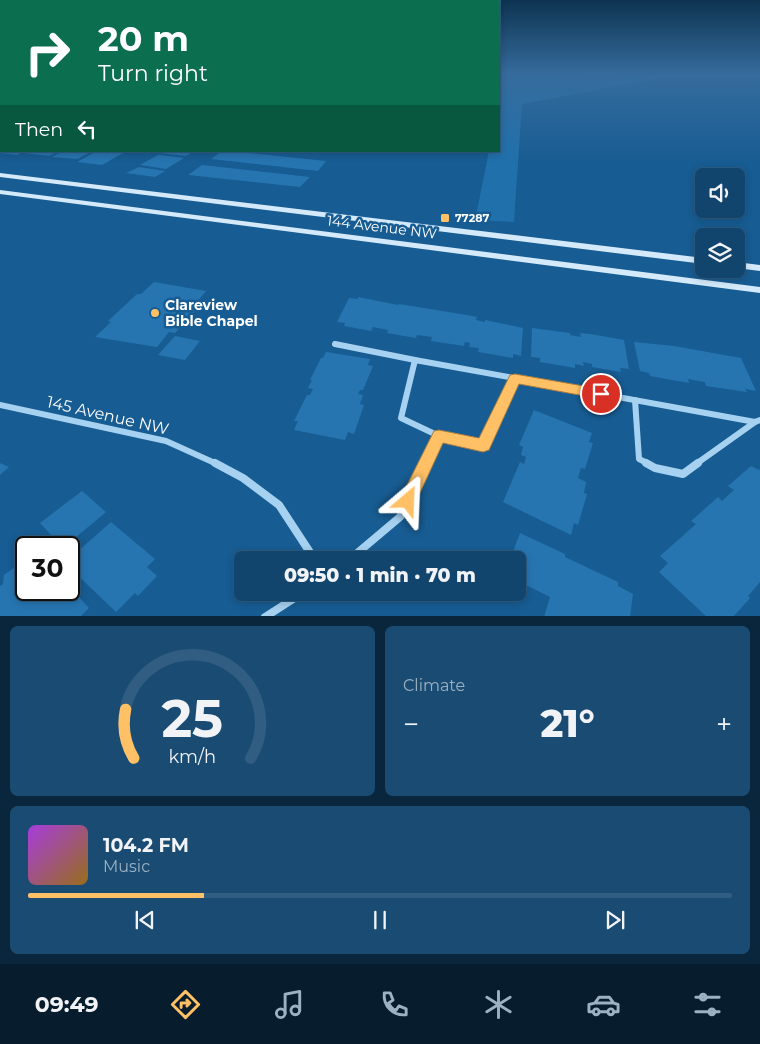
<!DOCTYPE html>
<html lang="en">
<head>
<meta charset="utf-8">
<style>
  body { margin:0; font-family:Montserrat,sans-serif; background:#1a4c73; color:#f1f3f6; height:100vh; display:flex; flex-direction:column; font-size:19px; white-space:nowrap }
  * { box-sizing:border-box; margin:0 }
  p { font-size:16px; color:#9cb1c2 }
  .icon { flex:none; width:28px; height:28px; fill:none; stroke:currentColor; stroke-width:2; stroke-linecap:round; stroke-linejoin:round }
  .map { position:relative; height:616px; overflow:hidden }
  .sheet { display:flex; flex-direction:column; gap:10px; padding:10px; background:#09263c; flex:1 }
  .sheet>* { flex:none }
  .banner { position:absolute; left:0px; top:0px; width:500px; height:152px; box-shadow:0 2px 8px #0003,0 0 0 1px #305d81; background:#0b6e4f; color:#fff; overflow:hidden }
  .controls { position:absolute; left:695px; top:168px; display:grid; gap:10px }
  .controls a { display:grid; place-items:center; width:50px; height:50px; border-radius:8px; background:#11456e; box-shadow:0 2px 8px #0003,0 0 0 1px #305d81; font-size:25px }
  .speed { position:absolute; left:15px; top:536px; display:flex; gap:10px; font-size:25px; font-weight:700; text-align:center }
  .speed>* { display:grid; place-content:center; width:65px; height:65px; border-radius:50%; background:#11456e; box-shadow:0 2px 8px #0003,0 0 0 1px #305d81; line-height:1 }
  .speed .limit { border:2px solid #111; border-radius:8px; background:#fff; color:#111 }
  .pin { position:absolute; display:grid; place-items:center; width:42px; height:42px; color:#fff; margin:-21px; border:2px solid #fff; border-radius:50%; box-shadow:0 1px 5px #0007 }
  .me { position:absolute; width:55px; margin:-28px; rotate:26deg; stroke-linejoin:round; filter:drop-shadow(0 0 4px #0008) }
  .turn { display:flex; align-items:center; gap:18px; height:105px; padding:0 15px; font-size:22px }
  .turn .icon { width:65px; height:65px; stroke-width:2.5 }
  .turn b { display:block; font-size:35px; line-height:42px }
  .then { display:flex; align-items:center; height:48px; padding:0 15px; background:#0003; gap:10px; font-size:19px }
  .big { font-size:38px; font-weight:800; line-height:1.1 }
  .sheet .widget { flex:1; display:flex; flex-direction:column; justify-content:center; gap:8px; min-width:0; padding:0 18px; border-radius:8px; background:#1a4c73 }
  .sheet .dial { align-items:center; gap:0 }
  .dial svg { height:130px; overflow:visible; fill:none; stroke:#305d81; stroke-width:7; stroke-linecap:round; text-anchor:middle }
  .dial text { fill:#f1f3f6; stroke:none }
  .song { display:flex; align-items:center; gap:15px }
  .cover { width:60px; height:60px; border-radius:8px; background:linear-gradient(135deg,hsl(280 70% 55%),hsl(40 70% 35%)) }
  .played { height:5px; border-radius:2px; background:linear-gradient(90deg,#ffc066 25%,#305d81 25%) }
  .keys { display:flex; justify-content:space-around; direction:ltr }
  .heat { display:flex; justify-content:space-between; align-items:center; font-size:28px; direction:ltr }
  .sheet .tiles { flex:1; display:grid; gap:10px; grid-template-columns:1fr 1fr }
  .widget:last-child { grid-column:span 2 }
  .trip { position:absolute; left:234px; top:551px; width:292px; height:50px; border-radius:8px; background:#11456e; box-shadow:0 2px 8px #0003,0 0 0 1px #305d81; font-weight:800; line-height:50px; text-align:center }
  .menu { display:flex; height:80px; justify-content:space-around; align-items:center; background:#071c2c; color:#9cb1c2 }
  .menu .icon { width:35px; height:35px }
  .menu .on { color:#ffc066 }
  .menu b { font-size:22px; color:#f1f3f6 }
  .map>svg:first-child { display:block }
  .green { fill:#2070ac }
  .building { fill:#2675b1 }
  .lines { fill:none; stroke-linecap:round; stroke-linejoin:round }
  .street-far2 { stroke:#a6d1f0; stroke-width:5 }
  .street-far1 { stroke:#a6d1f0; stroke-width:6 }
  .street { stroke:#a6d1f0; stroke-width:8 }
  .secondary { fill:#d4eafb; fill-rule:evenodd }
  .route { fill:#ffc066; stroke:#a67d42 }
  .poi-dot { fill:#ffc066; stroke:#175c92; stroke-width:2 }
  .labels { text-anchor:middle; stroke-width:5; stroke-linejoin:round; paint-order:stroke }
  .far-poi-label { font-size:11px; font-weight:bold; fill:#fff; stroke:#175c92; text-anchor:start }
  .street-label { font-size:14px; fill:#fff; stroke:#175c92 }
  .poi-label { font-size:14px; font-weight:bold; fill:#fff; stroke:#175c92; text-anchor:start }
  .near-street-label { font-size:16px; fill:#fff; stroke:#175c92 }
</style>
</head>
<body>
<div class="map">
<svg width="760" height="617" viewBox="0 0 760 617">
  <rect width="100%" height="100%" fill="#175c92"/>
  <polygon class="green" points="499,75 539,75 610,80 632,75 679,75 522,104 514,222 475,220 489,151 499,151"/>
  <g class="building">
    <polygon points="0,151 25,151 17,155 0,153"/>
    <polygon points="29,151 59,151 49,156 24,153"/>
    <polygon points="63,151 93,151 77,159 52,157"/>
    <polygon points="97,151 111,151 123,153 102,165 77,162"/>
    <polygon points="163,151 194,151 186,156 160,153"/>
    <polygon points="222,151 230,151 326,161 318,171 211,159"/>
    <polygon points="158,155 160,155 184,158 166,169 140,165"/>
    <polygon points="202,165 310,177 300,187 188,175"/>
    <polygon points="139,167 165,171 155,177 126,173"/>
    <polygon points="154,282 206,291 197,302 200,305 175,333 169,332 157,347 95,337 111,322 108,321 137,294 141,294"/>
    <polygon points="358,297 398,305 399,304 467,315 477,317 476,320 485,322 485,320 523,328 521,356 513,354 513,358 478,352 479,348 469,347 470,343 465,342 464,346 431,341 432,337 417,335 416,338 387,333 388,330 373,327 371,331 344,326 345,323 337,322 349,298 358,299"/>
    <polygon points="532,328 570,333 570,335 581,337 580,333 591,334 624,340 629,369 620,368 621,372 592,367 592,364 583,362 584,366 575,364 575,368 540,362 540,358 531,357"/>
    <polygon points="175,336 200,341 185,360 158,355"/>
    <polygon points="634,342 674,346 741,358 756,391 745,389 747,392 706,386 705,382 688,379 689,383 650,376 649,373 640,371"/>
    <polygon points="326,352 370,359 368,365 373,366 363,390 360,390 358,394 363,395 360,404 364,405 354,434 348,432 345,440 294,430 298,421 294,421 307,395 310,395 313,389 308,388 312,380 310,380 321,358 323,358"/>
    <polygon points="534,410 592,433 589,442 593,443 585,469 581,468 578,478 586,482 584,493 587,494 578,525 574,523 571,535 503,502 520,462 524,464 526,457 521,455 523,447 519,445"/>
    <polygon points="0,463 9,467 0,475"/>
    <polygon points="751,466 759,470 760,469 760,582 748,596 750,598 733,617 707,617 659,572 668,563 660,556 696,524 691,521 718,497 722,501 734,490 728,486"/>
    <polygon points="82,491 106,512 63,548 40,523"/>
    <polygon points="111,522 155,559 147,567 157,576 138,596 135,593 116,612 69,567 69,559"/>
    <polygon points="520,533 565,554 565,557 618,582 618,586 633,594 630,617 544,617 550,597 518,581 518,560 510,560"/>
    <polygon points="26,559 26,590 65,590 76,601 79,597 89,608 80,617 0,617 0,586 3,584 4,575"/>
  </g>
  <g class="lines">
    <polyline class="street-far2" points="335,344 339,345"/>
    <g class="street-far1">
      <polyline points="335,344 415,360"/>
      <polyline points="635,400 639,459 649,464"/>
      <polyline points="0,405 166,441 217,464"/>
      <polyline points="439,436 483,445 515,379"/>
      <polyline points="425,464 439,436 401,418 415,360 755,422 760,420"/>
      <polyline points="696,464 755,422"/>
    </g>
    <g class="street">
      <polyline points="215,463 243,478 279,505 315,560"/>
      <polyline points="646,463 655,468 683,474 698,463"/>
      <polyline points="349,560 400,517 426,463"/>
      <polyline points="265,617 304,592"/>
    </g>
    <g class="secondary">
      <rect x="0" y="106" width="1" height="2"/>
      <polygon points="0,173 704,258 704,264 0,177"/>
      <polygon points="0,190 760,287 760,293 0,194"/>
      <polygon points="736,262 760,265 760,271 736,268"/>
    </g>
  </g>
  <linearGradient id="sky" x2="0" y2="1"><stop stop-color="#0d3350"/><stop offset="0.46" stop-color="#366c9d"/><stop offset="1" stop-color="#366c9d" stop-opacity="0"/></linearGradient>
  <rect width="760" height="162" fill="url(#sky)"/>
  <polygon class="route" points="515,374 601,389 606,390 608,394 606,397 601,399 519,384 489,450 483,452 443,443 414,506 408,509 402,506 399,501 434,431 439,430 479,438 508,379 510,375"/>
  <g class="poi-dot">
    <rect x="440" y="213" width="10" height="10" rx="2.5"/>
    <circle cx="155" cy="313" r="5"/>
  </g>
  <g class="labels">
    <g class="far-poi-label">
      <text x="455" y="222">77287</text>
    </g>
    <g class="street-label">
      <text transform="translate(382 227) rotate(7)" y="5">144 Avenue NW</text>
    </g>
    <g class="poi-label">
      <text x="165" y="310">Clareview<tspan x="165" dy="16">Bible Chapel</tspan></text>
    </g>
    <g class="near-street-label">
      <text transform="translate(108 415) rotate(13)" y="6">145 Avenue NW</text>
    </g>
  </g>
</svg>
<div class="controls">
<a><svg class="icon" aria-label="sound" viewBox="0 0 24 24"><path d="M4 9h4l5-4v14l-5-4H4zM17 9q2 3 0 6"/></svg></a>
<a><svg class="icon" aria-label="layers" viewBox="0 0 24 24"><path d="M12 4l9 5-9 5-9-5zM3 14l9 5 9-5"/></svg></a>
</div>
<div class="speed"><div class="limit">30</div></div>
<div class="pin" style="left:601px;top:394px;background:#d93025"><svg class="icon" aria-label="arrive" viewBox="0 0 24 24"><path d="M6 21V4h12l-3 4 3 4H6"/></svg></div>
<svg class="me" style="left:408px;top:501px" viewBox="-20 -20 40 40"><path d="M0-17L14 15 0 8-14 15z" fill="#ffc066" stroke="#fff" stroke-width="4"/></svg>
<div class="trip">09:50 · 1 min · 70 m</div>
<div class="banner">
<div class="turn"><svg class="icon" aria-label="right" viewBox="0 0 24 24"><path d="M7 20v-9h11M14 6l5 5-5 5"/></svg><div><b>20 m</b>Turn right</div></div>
<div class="then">Then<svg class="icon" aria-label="left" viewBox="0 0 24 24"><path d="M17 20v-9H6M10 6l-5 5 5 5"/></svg></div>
</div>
</div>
<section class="sheet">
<div class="tiles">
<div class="widget dial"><svg viewBox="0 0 100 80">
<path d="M14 69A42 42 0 1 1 86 69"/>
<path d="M14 69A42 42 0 0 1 9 39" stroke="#ffc066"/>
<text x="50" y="56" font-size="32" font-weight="700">25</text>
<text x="50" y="72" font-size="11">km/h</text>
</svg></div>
<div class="widget"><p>Climate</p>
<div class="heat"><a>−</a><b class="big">21°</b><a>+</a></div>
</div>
<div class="widget">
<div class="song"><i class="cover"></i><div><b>104.2 FM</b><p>Music</p></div></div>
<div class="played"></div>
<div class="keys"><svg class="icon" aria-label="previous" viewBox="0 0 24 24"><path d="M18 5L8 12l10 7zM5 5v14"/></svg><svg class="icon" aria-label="pause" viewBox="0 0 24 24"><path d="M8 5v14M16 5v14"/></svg><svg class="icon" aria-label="next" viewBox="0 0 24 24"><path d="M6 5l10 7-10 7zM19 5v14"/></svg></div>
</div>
</div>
</section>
<nav class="menu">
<b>09:49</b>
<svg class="icon on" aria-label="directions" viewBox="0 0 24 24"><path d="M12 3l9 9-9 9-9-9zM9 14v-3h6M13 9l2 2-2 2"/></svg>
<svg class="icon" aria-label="music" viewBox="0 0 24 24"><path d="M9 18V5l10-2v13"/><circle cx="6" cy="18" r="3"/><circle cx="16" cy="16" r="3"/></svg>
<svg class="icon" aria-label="phone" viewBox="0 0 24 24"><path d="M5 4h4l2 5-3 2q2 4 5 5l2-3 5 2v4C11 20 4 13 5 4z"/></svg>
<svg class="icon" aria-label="climate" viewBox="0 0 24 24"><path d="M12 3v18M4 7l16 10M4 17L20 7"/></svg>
<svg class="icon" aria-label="car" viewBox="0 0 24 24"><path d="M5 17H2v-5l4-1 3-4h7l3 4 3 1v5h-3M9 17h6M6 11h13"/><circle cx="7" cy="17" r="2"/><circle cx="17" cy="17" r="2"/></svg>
<svg class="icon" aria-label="filters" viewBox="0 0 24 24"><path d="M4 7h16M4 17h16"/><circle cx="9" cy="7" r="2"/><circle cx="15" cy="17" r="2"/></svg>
</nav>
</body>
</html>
